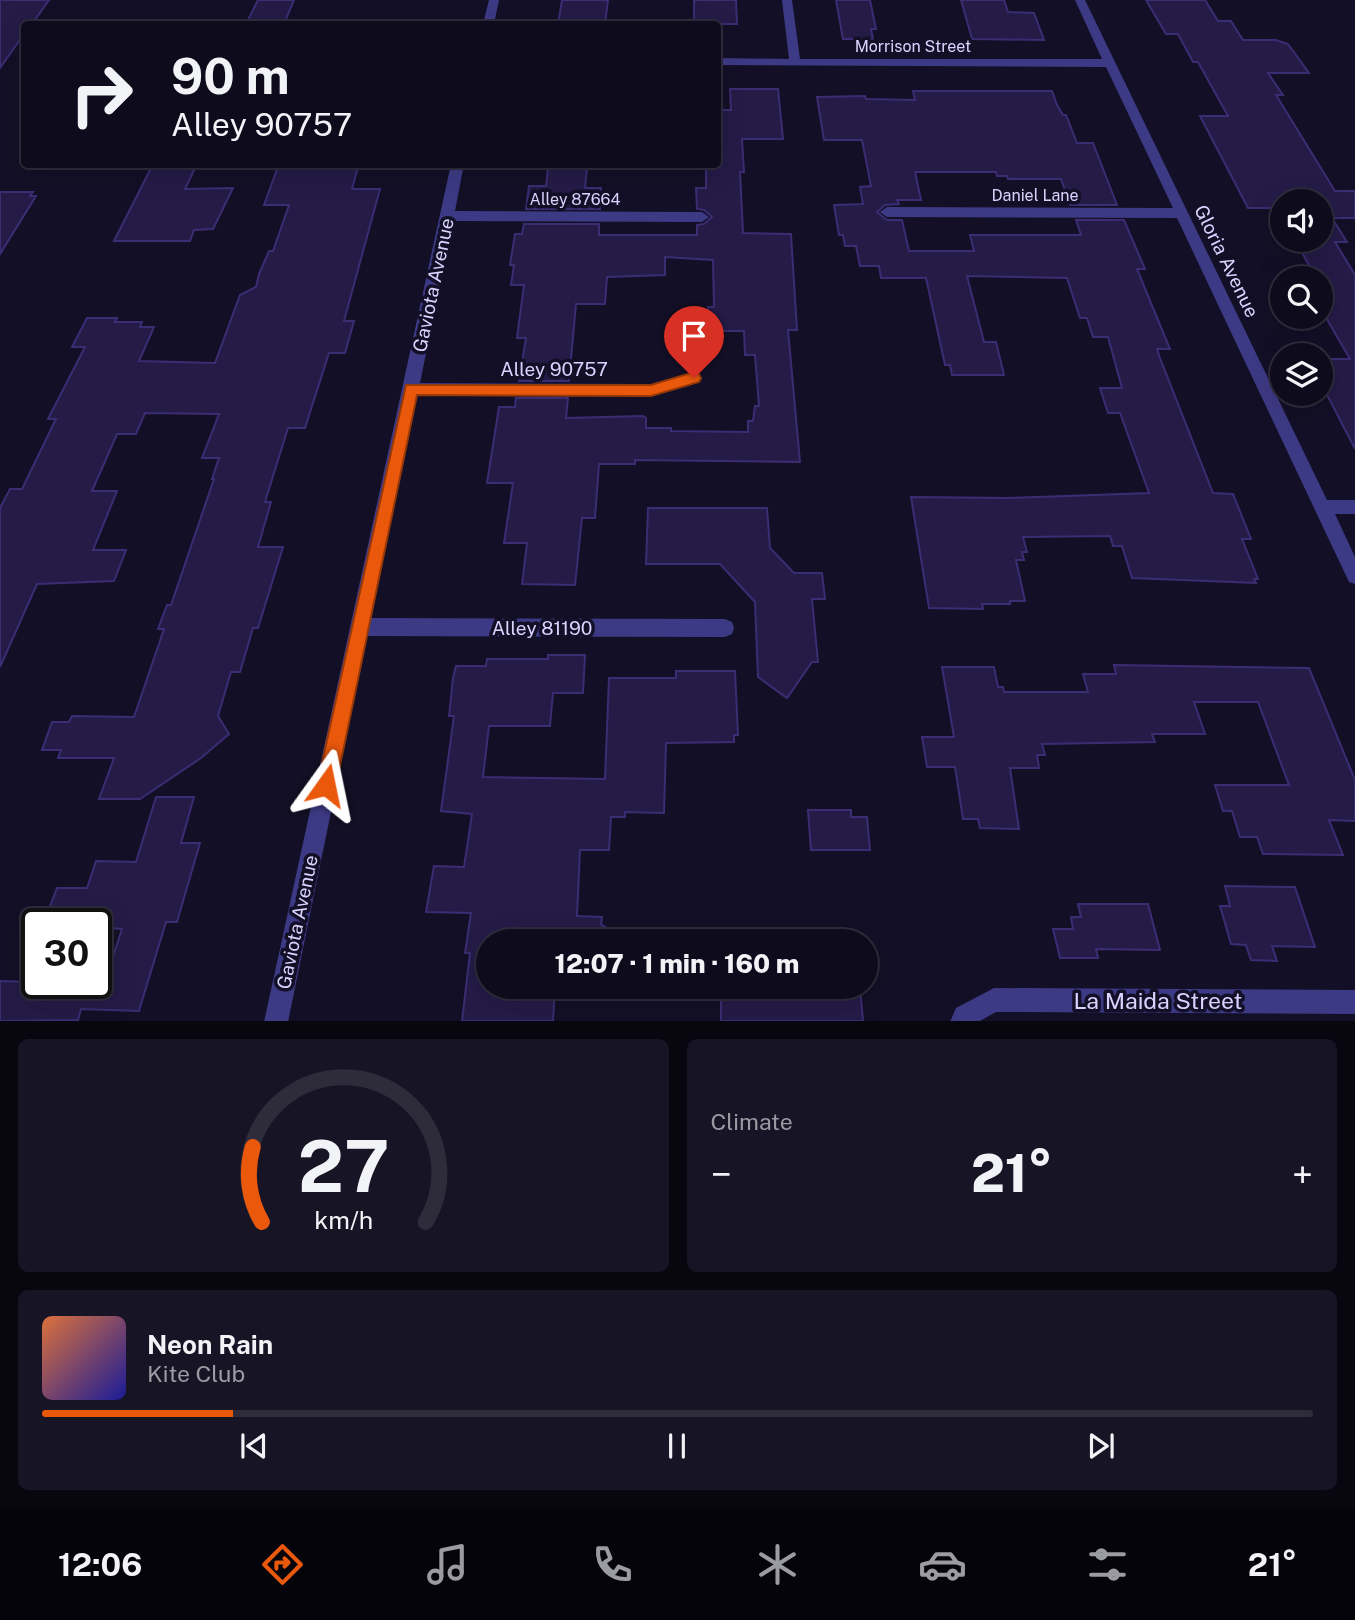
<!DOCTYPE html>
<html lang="en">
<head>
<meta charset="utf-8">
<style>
  body { margin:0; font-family:"Public Sans",sans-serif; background:#171425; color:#f1f3f6; height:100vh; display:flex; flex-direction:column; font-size:26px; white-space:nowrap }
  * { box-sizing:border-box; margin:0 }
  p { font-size:23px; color:#9b9ba3 }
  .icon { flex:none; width:38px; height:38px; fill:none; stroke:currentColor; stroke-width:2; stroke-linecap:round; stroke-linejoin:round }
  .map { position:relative; height:1021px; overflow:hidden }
  .side { display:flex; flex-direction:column; gap:18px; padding:18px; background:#08060f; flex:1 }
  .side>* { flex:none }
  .guide { position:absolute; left:21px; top:21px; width:700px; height:147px; border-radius:7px; box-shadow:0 7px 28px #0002,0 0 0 2px #2e2b3b; background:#0e0b1c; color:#f1f3f6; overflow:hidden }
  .fabs { position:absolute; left:1270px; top:189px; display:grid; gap:14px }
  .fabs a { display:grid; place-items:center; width:63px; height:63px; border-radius:50%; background:#0e0b1c; box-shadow:0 7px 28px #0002,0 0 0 2px #2e2b3b; font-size:35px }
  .speed { position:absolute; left:21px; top:908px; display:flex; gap:14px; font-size:35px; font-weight:700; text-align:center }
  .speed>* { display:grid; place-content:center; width:91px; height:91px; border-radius:50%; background:#0e0b1c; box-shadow:0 7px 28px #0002,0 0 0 2px #2e2b3b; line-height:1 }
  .speed .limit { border:4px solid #111; border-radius:10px; background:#fff; color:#111 }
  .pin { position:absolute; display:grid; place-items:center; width:60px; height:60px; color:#fff; margin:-72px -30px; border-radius:50% 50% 50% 0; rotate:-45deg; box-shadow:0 0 7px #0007 }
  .pin .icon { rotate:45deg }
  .me { position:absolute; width:77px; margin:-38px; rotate:12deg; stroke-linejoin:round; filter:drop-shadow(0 0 5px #0008) }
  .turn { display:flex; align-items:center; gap:24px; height:147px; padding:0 35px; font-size:32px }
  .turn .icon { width:91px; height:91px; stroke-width:2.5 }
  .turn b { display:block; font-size:49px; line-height:60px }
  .big { font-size:52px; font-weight:800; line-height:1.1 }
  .side .card { flex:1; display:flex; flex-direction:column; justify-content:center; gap:10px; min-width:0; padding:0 24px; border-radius:10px; background:#171425 }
  .side .dial { align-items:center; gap:0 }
  .dial svg { height:182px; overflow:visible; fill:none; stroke:#2e2b3b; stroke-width:7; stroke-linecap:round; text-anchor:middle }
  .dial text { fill:#f1f3f6; stroke:none }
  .song { display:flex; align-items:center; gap:21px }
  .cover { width:84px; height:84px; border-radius:10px; background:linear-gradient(135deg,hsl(20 70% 55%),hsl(240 70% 35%)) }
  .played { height:7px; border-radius:4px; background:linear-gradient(90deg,#ea580c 15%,#2e2b3b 15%) }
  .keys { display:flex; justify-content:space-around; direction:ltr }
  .heat { display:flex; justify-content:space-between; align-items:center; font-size:38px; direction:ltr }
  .side .tiles { flex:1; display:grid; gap:18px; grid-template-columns:1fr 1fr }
  .card:last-child { grid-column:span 2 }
  .trip { position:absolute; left:476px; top:929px; width:402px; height:70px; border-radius:35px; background:#0e0b1c; box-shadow:0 7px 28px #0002,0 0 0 2px #2e2b3b; font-weight:800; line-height:70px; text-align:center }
  .dock { display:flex; height:112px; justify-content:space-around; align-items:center; background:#06040b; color:#9b9ba3 }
  .dock .icon { width:49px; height:49px }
  .dock .selected { color:#ea580c }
  .dock b { font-size:32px; color:#f1f3f6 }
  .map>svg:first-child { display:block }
  .building { fill:#241b47; stroke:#3b2d73; stroke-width:2 }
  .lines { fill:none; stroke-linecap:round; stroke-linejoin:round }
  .minor { fill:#3d3a85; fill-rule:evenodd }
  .route { fill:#ea580c; stroke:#983908; stroke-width:2 }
  .labels { text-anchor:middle; stroke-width:7; stroke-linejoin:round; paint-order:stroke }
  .far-street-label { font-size:16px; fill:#d9d4ff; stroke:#130f26 }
  .street-label { font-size:19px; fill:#d9d4ff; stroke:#130f26 }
  .near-street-label { font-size:23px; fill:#d9d4ff; stroke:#130f26 }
</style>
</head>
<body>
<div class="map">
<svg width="1355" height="1022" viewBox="0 0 1355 1022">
  <rect width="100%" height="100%" fill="#130f26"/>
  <g class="building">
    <polygon points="0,0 49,0 32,24 24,24 24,34 0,68"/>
    <polygon points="258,0 294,0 284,24 246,24"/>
    <polygon points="562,0 608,0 605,24 558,24"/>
    <polygon points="694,0 736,0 737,24 694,24"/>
    <polygon points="836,0 870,0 876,29 871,29 873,39 843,39"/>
    <polygon points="961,0 1004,0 1008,12 1034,13 1044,40 972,39"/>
    <polygon points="1146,0 1205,0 1218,21 1231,21 1243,40 1276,40 1288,44 1309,73 1268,73 1283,95 1276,95 1335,191 1355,191 1355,218 1332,218 1347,242 1335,242 1355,275 1355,449 1321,383 1321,359 1350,359 1321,309 1321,278 1316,278 1295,240 1321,240 1321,201 1283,201 1283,218 1277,208 1248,208 1200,116 1228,116 1198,62 1193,62 1178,34 1166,34"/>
    <polygon points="730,89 778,89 783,139 742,139 744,172 740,172 743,233 791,234 797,330 788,330 800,462 635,460 635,464 599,464 595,518 582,518 575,585 522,584 527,543 504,543 513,483 487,483 499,407 515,407 516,398 568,398 566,418 643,416 646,418 646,428 671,428 671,431 748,432 748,421 753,421 755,406 759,406 755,355 745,355 744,331 709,331 708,307 714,307 713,260 665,257 665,275 607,277 605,304 576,304 569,381 519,381 526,338 517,338 524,285 511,285 514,265 510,265 515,234 522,234 524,224 599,224 599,235 697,235 697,225 704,224 712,217 704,210 697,209 696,188 706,188 706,164 718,164 718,110 731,110"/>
    <polygon points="913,91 1052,91 1057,105 1063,115 1066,115 1077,143 1093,143 1117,205 1070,205 1061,179 1008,179 1007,176 997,176 996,172 915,172 921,200 897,200 899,204 885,205 877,212 887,220 902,220 909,251 974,251 970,235 1081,235 1076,220 1124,220 1145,269 1137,269 1170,349 1157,349 1160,358 1213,493 1233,494 1251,539 1242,539 1258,579 1254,579 1256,583 1132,578 1122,546 1113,546 1110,536 1023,537 1027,552 1022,552 1024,560 1016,560 1025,601 1010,601 1010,604 982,604 983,609 929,608 911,497 1007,498 1149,493 1120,413 1108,413 1100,388 1122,388 1108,337 1093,337 1087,318 1080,318 1067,278 967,276 984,342 996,342 1004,375 952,375 950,365 945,365 926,278 881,278 879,266 860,266 856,246 845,246 843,235 839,235 834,205 863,204 860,187 871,186 862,140 824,140 817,97 865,96 866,99 915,100"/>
    <polygon points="153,164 197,164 185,189 233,188 213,229 194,230 190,241 114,241"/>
    <polygon points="279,164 359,164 352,189 380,189 344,321 354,321 345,353 329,353 305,428 288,428 265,502 271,502 258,547 283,547 258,628 253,628 240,672 231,672 218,716 229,734 201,758 140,799 99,799 114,758 58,758 61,750 42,750 52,722 69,722 72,716 134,717 164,629 158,629 167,605 171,605 214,479 212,479 219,458 202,458 219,414 145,413 136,434 117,434 92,491 117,491 93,550 126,550 114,581 37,584 0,667 0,508 10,489 22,489 56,419 48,419 85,347 72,347 87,318 117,318 115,322 142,322 140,327 154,327 139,361 215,363 240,295 256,287 259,274 269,251 273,251 289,205 264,205"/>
    <polygon points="548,169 587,169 585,188 601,188 600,209 526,209 529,186 546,186"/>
    <polygon points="0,192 33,192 30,196 36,196 0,254"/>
    <polygon points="648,508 767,508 770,548 794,573 822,573 825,599 812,599 818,662 812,662 787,698 758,677 755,602 720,564 646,564"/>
    <polygon points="548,655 585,655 583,693 553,693 550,726 489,726 483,777 605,779 609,678 676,678 676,671 735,671 738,735 734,735 734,742 666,743 664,813 625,812 625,817 611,817 609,850 580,850 577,916 602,917 601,924 626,942 488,942 488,987 555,987 553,1021 462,1021 470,953 465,953 471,913 426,912 434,866 464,867 472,814 441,811 454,716 449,716 453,678 456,666 486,666 487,659 548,659"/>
    <polygon points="1114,665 1309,668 1355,780 1355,821 1329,820 1343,855 1263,854 1257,837 1240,837 1232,811 1223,811 1215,785 1289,785 1258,702 1194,702 1205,734 1152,734 1155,742 1042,744 1045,755 1037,755 1039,768 1010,768 1019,829 980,828 978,819 963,819 955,767 927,767 922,737 954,737 942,667 994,667 998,687 1003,687 1004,692 1088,692 1083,674 1116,674"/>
    <polygon points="156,797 194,797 181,843 200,843 177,922 166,922 139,1011 81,1009 78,1020 0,1021 0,981 104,984 122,929 96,927 96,924 75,924 76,922 44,922 57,888 87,888 96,861 136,862"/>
    <polygon points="808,810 851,810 851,817 867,817 870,850 811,850"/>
    <polygon points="1225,886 1295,887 1315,947 1272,946 1277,961 1251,960 1246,945 1231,944 1220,906 1230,906"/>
    <polygon points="1078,904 1148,904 1160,950 1096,949 1098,958 1060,958 1053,929 1073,929 1071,917 1081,917"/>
    <polygon points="721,987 860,987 863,1021 721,1021"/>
  </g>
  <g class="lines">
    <g class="minor">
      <polygon points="489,0 499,0 494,24 483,24"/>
      <polygon points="782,0 792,0 800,59 1102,59 1075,0 1085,0 1327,500 1355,500 1355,514 1335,514 1355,557 1355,584 1349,582 1177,218 887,217 880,212 887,207 1173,208 1106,67 718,65 718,58 789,59"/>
      <polygon points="451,164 464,164 455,211 702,212 709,217 702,222 453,221 420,383 651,384 694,372 702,378 700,382 651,396 417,395 371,618 725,619 732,622 734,628 732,634 725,637 367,636 288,1022 264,1022"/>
      <polygon points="994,988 1355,990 1355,1014 996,1012 978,1022 950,1022 956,1008"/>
    </g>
  </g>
  <polygon class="route" points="694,372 699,374 701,378 699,382 651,396 417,395 336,785 333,792 326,794 319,792 317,785 406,385 651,385"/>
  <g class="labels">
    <g class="far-street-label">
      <text x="913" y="52">Morrison Street</text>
      <text x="1035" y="201">Daniel Lane</text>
      <text x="575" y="205">Alley 87664</text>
    </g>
    <g class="street-label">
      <text transform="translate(1227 261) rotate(64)" y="7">Gloria Avenue</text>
      <text transform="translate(433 285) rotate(-78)" y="7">Gaviota Avenue</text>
      <text x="554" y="376">Alley 90757</text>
      <text x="542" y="635">Alley 81190</text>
      <text transform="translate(297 922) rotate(-78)" y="7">Gaviota Avenue</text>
    </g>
    <g class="near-street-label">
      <text x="1158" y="1009">La Maida Street</text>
    </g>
  </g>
</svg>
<div class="fabs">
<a><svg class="icon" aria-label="sound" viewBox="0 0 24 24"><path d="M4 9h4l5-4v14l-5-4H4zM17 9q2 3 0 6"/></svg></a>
<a><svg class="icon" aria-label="search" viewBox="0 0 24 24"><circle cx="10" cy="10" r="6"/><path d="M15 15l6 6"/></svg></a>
<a><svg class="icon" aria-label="layers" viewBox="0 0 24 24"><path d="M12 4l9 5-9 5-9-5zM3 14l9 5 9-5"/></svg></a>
</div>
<div class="speed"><div class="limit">30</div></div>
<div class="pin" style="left:694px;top:378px;background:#d93025"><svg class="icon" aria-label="arrive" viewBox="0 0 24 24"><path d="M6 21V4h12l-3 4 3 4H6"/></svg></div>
<svg class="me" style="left:326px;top:785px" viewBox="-20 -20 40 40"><path d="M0-17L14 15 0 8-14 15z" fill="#ea580c" stroke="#fff" stroke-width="4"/></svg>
<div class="trip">12:07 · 1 min · 160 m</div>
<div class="guide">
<div class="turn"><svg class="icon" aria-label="right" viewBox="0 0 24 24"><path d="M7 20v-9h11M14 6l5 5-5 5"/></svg><div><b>90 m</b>Alley 90757</div></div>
</div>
</div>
<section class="side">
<div class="tiles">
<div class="card dial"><svg viewBox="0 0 100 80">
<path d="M14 69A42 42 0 1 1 86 69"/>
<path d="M14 69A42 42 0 0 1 10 36" stroke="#ea580c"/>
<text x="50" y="56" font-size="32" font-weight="700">27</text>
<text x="50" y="72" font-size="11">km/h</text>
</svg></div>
<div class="card"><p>Climate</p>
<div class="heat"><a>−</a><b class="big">21°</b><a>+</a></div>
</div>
<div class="card">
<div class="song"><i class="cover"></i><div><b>Neon Rain</b><p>Kite Club</p></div></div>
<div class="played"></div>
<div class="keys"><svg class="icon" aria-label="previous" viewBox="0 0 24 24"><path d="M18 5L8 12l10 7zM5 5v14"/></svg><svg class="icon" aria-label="pause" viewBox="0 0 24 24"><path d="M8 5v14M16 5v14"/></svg><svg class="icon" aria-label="next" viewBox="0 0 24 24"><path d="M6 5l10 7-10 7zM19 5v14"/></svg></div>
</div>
</div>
</section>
<nav class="dock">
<b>12:06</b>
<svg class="icon selected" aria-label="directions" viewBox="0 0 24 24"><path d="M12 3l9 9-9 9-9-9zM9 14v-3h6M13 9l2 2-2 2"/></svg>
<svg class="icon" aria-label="music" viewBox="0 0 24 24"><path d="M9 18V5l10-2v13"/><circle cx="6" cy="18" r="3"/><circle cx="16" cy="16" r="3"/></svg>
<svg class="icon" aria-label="phone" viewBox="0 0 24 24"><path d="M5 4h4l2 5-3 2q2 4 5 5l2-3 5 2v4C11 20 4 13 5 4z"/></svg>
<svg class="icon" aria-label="climate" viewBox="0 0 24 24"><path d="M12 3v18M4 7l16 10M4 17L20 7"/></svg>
<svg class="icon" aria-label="car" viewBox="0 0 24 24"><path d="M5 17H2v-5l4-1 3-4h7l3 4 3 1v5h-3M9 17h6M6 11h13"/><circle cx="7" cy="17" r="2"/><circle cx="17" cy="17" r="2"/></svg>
<svg class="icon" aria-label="filters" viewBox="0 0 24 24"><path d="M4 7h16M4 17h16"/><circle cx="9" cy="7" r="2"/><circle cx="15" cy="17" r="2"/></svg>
<b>21°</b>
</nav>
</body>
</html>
